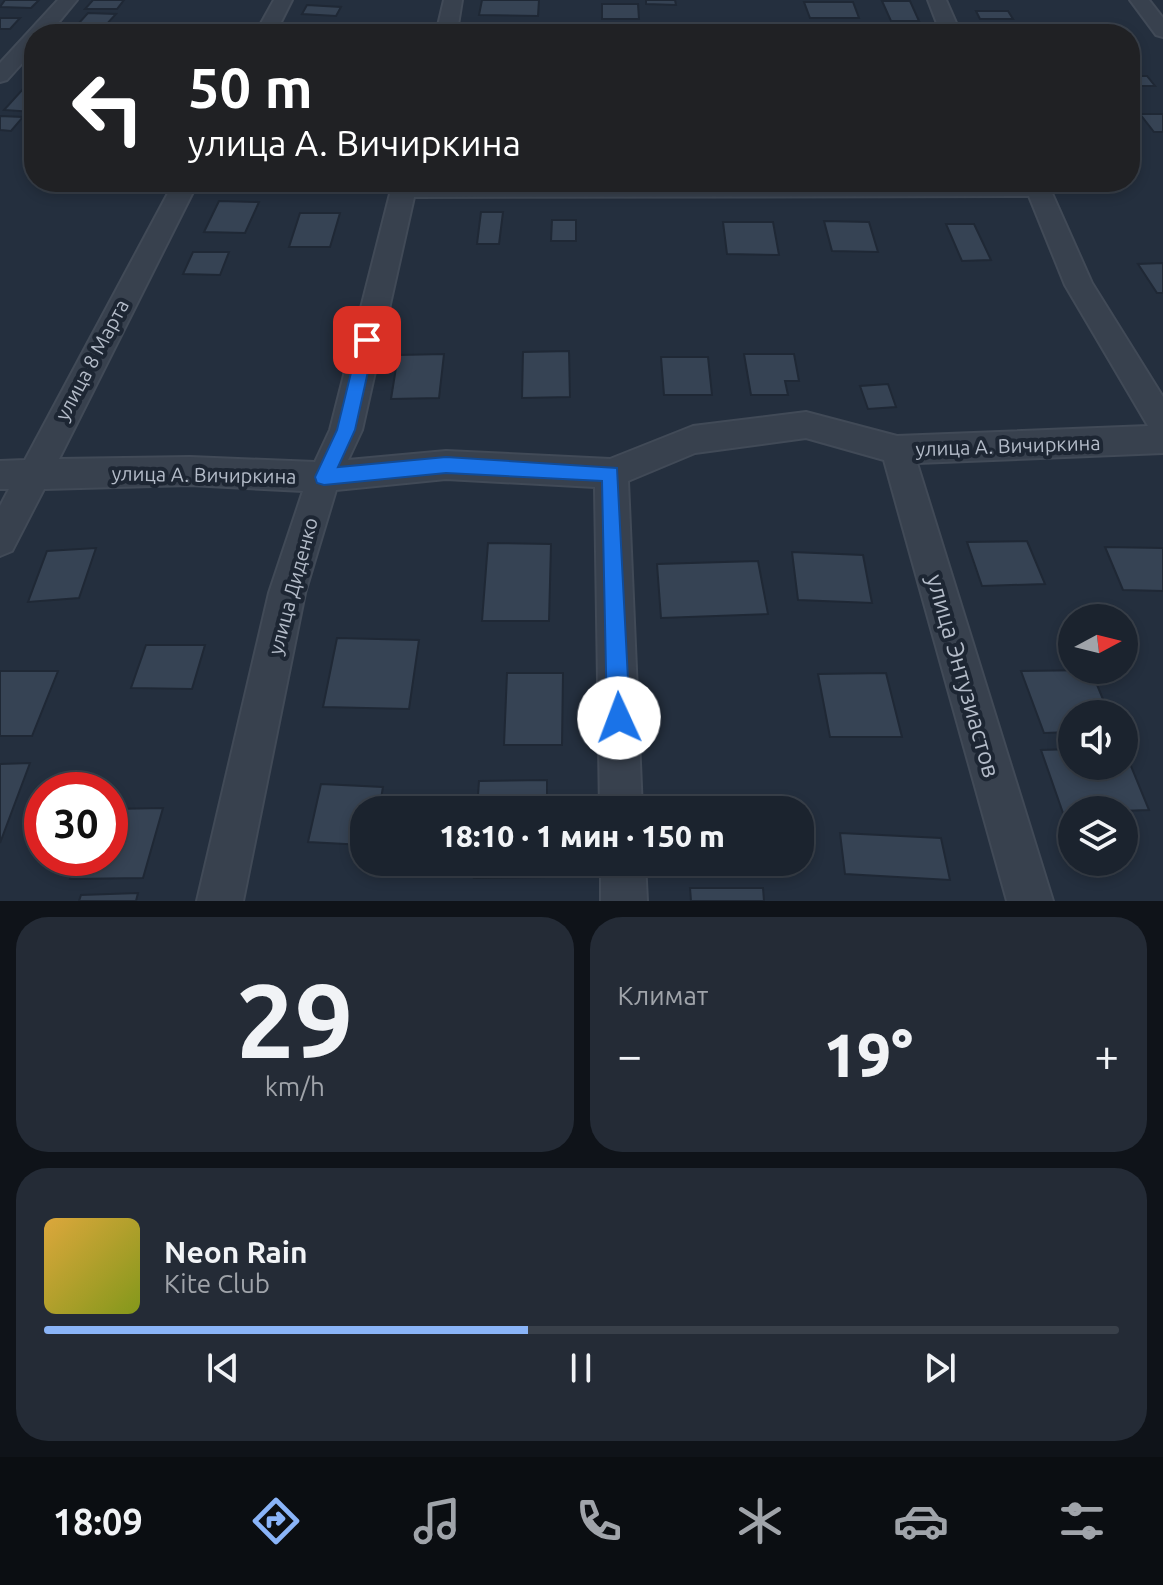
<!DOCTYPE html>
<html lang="ru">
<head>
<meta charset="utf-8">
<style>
  body { margin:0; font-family:Ubuntu,sans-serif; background:#242b36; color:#f1f3f6; height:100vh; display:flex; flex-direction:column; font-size:30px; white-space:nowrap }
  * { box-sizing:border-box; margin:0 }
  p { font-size:26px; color:#a0a4aa }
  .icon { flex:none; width:44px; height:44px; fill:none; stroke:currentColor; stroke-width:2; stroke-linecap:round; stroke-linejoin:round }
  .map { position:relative; height:901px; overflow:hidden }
  .panel { display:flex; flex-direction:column; gap:16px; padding:16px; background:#0f1319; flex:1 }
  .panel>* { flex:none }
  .hud { position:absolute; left:24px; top:24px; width:1116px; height:168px; border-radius:32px; box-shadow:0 4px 12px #0003,0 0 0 2px #39404a; background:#202124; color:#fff; overflow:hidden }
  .needle { width:52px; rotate:83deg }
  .tools { position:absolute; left:1058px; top:604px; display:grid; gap:16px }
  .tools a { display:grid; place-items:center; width:80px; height:80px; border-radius:50%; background:#1b232e; box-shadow:0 4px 12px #0003,0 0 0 2px #39404a; font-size:40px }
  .speed { position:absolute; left:24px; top:772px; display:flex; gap:16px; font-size:40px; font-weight:700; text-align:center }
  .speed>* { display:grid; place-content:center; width:104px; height:104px; border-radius:50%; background:#1b232e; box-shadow:0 4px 12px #0003,0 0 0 2px #39404a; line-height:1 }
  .speed .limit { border:12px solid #d22; background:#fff; color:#111 }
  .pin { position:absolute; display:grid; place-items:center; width:68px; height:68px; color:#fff; margin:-34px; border-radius:16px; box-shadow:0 4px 12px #0006 }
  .me { position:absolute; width:88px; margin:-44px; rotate:358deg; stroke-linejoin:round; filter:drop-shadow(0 0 6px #0008) }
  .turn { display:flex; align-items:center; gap:28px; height:168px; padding:0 32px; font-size:36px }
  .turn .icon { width:104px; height:104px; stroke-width:2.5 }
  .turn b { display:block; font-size:56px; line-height:68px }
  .big { font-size:60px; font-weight:800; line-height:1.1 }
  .panel .tile { flex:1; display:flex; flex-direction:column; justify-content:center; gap:12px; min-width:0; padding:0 28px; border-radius:32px; background:#242b36 }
  .panel .dial { align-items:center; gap:0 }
  .dial b { font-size:104px; line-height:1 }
  .song { display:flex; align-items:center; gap:24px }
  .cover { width:96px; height:96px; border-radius:12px; background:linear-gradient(135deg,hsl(40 70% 55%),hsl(70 70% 35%)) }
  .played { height:8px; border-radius:4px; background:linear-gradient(90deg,#8ab4f8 45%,#39404a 45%) }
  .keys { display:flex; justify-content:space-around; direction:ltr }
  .heat { display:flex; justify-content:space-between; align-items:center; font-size:44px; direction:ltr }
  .panel .tiles { flex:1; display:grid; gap:16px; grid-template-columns:1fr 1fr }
  .tile:last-child { grid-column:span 2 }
  .trip { position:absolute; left:350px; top:796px; width:464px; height:80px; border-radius:32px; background:#1b232e; box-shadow:0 4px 12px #0003,0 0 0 2px #39404a; font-weight:800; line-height:80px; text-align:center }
  .tab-bar { display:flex; height:128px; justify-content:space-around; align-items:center; background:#0b0e12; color:#a0a4aa }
  .tab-bar .icon { width:56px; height:56px }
  .tab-bar .selected { color:#8ab4f8 }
  .tab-bar b { font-size:36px; color:#f1f3f6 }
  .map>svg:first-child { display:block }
  .building { fill:#364354; stroke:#1f2835; stroke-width:2 }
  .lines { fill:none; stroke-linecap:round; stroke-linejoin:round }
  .minor-casing { stroke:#414a57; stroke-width:4 }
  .minor { fill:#38414e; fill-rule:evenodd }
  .route { fill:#1a73e8; stroke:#114b97; stroke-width:2 }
  .labels { text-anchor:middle; stroke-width:8; stroke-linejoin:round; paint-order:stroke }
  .street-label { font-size:20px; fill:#b4bcc9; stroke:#1d2633 }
  .near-street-label { font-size:24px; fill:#b4bcc9; stroke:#1d2633 }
</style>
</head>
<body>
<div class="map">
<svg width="1163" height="901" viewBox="0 0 1163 901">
  <rect width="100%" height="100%" fill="#242f3e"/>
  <g class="building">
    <polygon points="5,0 39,0 31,8 0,7"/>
    <polygon points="93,0 124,0 117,9 85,9"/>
    <polygon points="482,0 539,0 538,16 479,15"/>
    <polygon points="646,0 675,0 676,5 646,4"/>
    <polygon points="882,1 910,1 919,21 891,21"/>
    <polygon points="804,2 853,2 859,18 810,18"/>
    <polygon points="602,4 638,4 639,19 602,19"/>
    <polygon points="307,5 341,7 336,16 302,14"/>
    <polygon points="976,11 1008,11 1013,19 980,19"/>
    <polygon points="88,13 116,14 106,25 78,24"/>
    <polygon points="0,18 20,18 10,29 0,29"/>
    <polygon points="1068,24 1099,24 1106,34 1117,34 1075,34"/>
    <polygon points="373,30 410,31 409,34 372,34"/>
    <polygon points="1130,76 1147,76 1155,86 1130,86"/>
    <polygon points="23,89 34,90 34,112 4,110"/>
    <polygon points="1140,114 1163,114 1163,132 1154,132"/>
    <polygon points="0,116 23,117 11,131 0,130"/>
    <polygon points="219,201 259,202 245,233 204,232"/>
    <polygon points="481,212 503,212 499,244 477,244"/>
    <polygon points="300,213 340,213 330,247 289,247"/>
    <polygon points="552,220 576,220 576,241 551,241"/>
    <polygon points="824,221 869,222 878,252 832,251"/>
    <polygon points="723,222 773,222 779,255 727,254"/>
    <polygon points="946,224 974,224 991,260 962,261"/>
    <polygon points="193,252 229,252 220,275 183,274"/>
    <polygon points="1163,263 1163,293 1157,293 1138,264"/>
    <polygon points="569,351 570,397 522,398 523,352"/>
    <polygon points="444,354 439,398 391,399 398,355"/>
    <polygon points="744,354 794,354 799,381 785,381 788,395 751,395"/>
    <polygon points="661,357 708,357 712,395 664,395"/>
    <polygon points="888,384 896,407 868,409 860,386"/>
    <polygon points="1027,541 1045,584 982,586 967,542"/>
    <polygon points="488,543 551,544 549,621 482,621"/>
    <polygon points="1105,547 1163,548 1163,591 1123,590"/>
    <polygon points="96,548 79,598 28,602 47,551"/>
    <polygon points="792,552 863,555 872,603 798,600"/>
    <polygon points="758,561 768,614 661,618 657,564"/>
    <polygon points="337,638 419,640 409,709 323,707"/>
    <polygon points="146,645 205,645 192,689 131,688"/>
    <polygon points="1091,670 1109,714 1072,714 1072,732 1044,733 1021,671"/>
    <polygon points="0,671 58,671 32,736 0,736"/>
    <polygon points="507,673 563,673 562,745 504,745"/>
    <polygon points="886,673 902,737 830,737 818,674"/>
    <polygon points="1072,749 1072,766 1124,766 1124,749 1149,810 1063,813 1041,750"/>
    <polygon points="30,763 0,843 0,764"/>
    <polygon points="547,780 547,810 477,810 479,781"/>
    <polygon points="321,784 383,787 379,810 364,810 364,845 308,842"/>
    <polygon points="163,808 143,878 70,879 76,858 110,858 110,809"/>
    <polygon points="840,833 941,838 950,880 845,874"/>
    <polygon points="475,862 546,862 546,877 474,878"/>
    <polygon points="690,888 763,888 764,901 691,901"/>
    <polygon points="138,893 136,901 79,901 81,895"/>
  </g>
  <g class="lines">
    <g class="minor-casing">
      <g id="minor">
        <polygon points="58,0 77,0 49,34 34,34 34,50 7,80 0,82 0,63"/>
        <polygon points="274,0 292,0 275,34 255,34"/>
        <polygon points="444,0 462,0 458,25 938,26 928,0 946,0 961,34 436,34"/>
        <polygon points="1130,0 1149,0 1163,18 1163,37 1156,35"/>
        <path d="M 174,182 L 198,182 L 59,459 L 190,457 L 315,462 L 330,430 L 393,182 L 1047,182 L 1092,283 L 1163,397 L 1163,453 L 917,463 L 1053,901 L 1007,901 L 884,460 L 806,438 L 695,453 L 628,481 L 642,810 L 600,810 L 595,487 L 446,479 L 336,490 L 305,593 L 243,901 L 197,901 L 269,593 L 303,491 L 190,485 L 44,489 L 12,551 L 0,556 L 0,506 L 9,489 L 0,489 L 0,461 L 25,460 ZM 1029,196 L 1065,285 L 1148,426 L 897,436 L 806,412 L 693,426 L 610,459 L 446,451 L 348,460 L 362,430 L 414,197 Z"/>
        <polygon points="601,862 645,862 647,901 601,901"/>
      </g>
    </g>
    <use href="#minor" class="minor"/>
  </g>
  <polygon class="route" points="367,333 375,340 355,430 338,467 446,457 617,468 630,718 627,726 619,730 611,726 607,718 602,481 446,473 324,485 317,483 315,477 337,430 359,340"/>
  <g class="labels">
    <g class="street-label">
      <text transform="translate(92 360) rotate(-62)" y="7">улица 8 Марта</text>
      <text transform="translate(1008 446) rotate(-2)" y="7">улица А. Вичиркина</text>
      <text transform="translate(204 475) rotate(1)" y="7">улица А. Вичиркина</text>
      <text transform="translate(293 586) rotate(-75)" y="7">улица Диденко</text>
    </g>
    <g class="near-street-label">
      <text transform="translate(963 676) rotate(74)" y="8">улица Энтузиастов</text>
    </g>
  </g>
</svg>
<div class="tools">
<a><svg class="needle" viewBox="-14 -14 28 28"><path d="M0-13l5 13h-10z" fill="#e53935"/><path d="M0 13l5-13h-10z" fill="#a0a4aa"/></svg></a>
<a><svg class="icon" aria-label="sound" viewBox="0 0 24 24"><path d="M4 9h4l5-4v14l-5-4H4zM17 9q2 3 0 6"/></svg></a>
<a><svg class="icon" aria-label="layers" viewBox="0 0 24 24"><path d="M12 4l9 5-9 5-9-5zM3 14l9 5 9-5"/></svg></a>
</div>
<div class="speed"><div class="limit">30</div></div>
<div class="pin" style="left:367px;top:340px;background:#d93025"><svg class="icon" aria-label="arrive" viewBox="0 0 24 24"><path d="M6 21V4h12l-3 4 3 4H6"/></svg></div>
<svg class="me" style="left:619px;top:718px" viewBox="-20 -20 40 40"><circle r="19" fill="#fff"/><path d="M0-13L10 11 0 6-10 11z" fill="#1a73e8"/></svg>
<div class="trip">18:10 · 1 мин · 150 m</div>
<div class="hud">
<div class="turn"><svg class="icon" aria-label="left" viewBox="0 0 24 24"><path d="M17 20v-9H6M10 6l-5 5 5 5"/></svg><div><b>50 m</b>улица А. Вичиркина</div></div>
</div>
</div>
<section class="panel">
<div class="tiles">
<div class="tile dial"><b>29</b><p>km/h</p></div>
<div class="tile"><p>Климат</p>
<div class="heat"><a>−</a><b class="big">19°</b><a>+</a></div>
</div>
<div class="tile">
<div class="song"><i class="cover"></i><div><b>Neon Rain</b><p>Kite Club</p></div></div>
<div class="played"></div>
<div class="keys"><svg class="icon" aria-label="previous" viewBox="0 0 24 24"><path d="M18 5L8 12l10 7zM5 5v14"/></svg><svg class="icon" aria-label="pause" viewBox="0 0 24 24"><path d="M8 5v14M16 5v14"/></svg><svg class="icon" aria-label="next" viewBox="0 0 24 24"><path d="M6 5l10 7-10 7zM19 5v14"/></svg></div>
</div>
</div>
</section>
<nav class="tab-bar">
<b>18:09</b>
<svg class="icon selected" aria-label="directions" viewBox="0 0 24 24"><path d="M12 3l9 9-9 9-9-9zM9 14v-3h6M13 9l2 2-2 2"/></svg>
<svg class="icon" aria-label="music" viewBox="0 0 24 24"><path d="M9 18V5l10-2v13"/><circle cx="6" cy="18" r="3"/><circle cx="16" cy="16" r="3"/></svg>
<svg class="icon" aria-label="phone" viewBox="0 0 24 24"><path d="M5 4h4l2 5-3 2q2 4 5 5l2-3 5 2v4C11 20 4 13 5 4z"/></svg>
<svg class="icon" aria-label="climate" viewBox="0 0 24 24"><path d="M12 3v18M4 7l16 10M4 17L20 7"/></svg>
<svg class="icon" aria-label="car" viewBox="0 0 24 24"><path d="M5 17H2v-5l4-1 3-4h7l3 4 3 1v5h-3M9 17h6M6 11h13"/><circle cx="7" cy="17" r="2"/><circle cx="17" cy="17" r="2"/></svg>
<svg class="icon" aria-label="filters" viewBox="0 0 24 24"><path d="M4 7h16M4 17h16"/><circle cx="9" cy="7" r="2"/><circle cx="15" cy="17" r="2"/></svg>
</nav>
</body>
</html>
